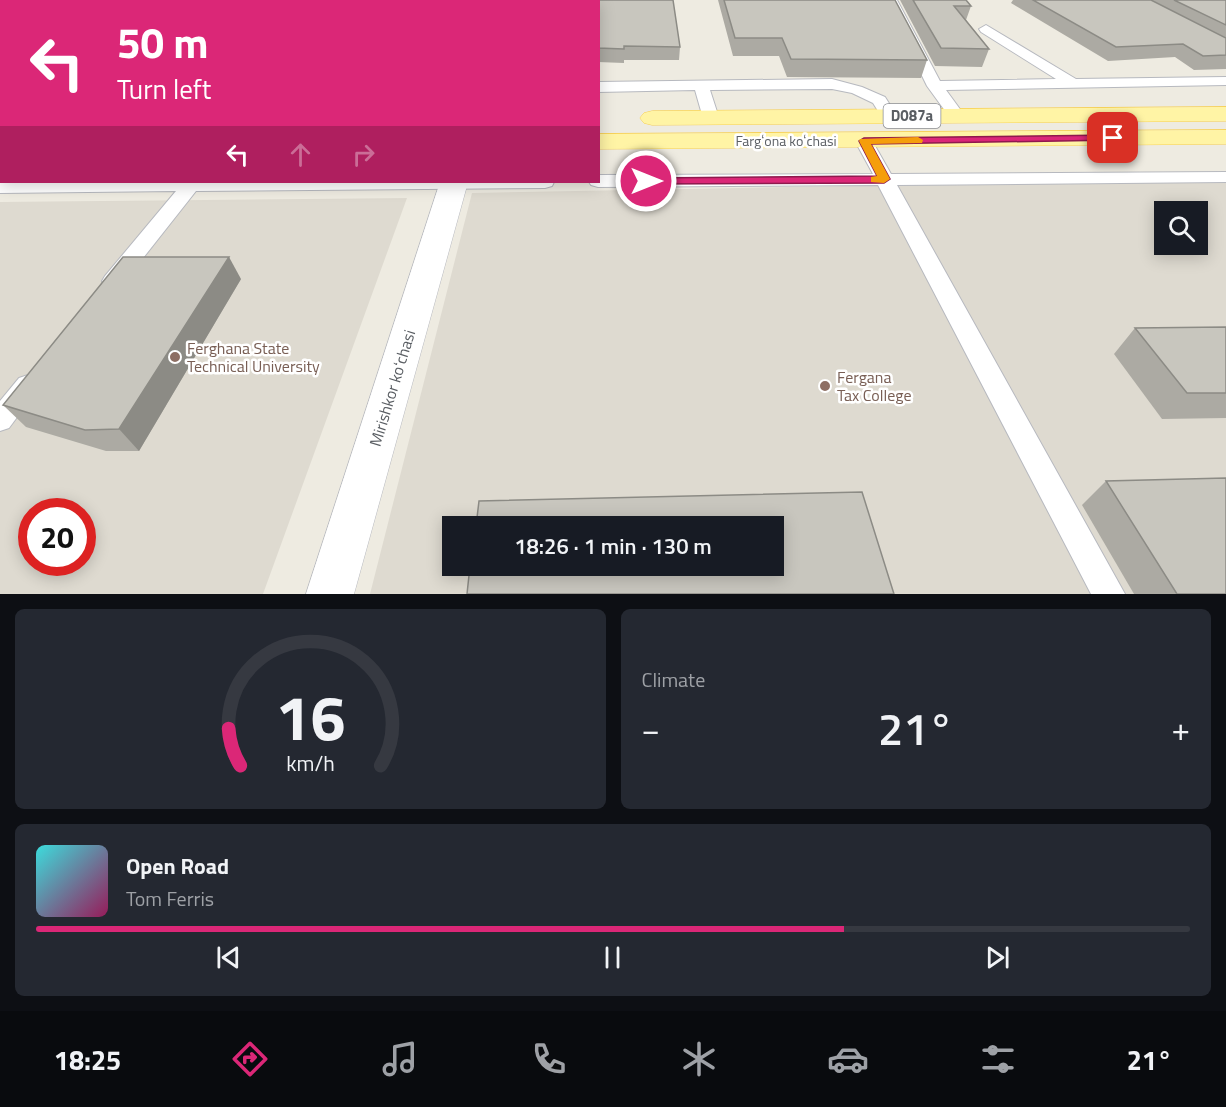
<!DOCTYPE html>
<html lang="en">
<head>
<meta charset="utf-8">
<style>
  body { margin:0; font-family:"Titillium Web",sans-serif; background:#242831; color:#f1f3f6; height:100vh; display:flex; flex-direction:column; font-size:22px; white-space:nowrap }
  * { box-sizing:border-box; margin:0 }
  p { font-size:20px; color:#9ea1a6 }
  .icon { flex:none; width:33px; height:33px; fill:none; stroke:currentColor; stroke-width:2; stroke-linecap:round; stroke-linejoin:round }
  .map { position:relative; height:594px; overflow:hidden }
  .details { display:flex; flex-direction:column; gap:15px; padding:15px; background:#0d0f14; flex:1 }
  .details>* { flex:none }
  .guide { position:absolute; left:0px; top:0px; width:600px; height:183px; box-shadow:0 3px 15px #0003; background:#db2777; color:#fff; overflow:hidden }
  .fabs { position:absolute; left:1154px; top:201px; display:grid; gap:12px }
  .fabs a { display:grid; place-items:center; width:54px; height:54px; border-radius:0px; background:#171b24; box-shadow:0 3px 15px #0003; font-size:30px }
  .speed { position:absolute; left:18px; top:498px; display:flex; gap:12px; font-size:30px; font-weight:700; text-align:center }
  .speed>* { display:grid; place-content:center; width:78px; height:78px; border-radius:50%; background:#171b24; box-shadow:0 3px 15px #0003; line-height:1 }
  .speed .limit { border:9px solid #d22; background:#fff; color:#111 }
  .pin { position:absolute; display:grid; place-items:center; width:51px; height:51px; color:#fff; margin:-26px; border-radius:12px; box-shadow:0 3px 9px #0006 }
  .me { position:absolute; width:66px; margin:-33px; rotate:90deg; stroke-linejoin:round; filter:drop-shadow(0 0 4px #0008) }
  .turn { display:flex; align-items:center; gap:21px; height:126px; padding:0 18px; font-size:27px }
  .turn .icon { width:78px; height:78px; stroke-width:2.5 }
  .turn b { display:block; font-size:42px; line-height:51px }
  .lanes { display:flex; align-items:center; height:57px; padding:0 18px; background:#0003; justify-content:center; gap:30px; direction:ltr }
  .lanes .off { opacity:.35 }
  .big { font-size:45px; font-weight:600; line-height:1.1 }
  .details .card { flex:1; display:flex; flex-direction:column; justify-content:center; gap:9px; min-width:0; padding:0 21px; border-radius:9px; background:#242831 }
  .details .dial { align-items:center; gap:0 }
  .dial svg { height:156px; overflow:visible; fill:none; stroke:#363941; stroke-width:7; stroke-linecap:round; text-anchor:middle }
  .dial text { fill:#f1f3f6; stroke:none }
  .song { display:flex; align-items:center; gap:18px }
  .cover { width:72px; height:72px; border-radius:9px; background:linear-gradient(135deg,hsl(180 70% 55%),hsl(330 70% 35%)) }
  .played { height:6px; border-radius:3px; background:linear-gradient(90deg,#db2777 70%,#363941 70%) }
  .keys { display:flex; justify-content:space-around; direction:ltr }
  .heat { display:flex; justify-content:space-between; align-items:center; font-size:33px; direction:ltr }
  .details .tiles { flex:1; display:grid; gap:15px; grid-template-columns:1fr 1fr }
  .card:last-child { grid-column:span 2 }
  .trip { position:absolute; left:442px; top:516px; width:342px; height:60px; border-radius:0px; background:#171b24; box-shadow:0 3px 15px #0003; font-weight:600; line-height:60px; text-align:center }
  .tab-bar { display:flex; height:96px; justify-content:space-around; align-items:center; background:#090b0e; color:#9ea1a6 }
  .tab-bar .icon { width:42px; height:42px }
  .tab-bar .on { color:#db2777 }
  .tab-bar b { font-size:27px; color:#f1f3f6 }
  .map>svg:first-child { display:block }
  .education { fill:#dedad0; fill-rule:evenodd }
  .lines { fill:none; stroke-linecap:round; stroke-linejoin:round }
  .lane-casing { stroke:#b7b9bf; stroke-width:2 }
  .street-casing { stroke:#b7b9bf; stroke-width:1 }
  .primary-casing { stroke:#f7cf51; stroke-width:1 }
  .lane { fill:#fff; fill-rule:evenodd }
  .street { fill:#fff; fill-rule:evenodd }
  .primary { fill:#fff4a5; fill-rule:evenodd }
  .wall { fill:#acaaa3 }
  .shaded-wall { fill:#8c8b85 }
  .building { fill:#c8c6be; stroke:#8c8b85; stroke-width:1.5 }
  .route { fill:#db2777; stroke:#8e194d; stroke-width:1.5 }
  .slow { fill:#f59e0b }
  .education-dot { fill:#8d6e63; stroke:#fff; stroke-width:2 }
  .labels { text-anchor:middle; stroke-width:5; stroke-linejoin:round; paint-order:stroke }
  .far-street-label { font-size:14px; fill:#5a5e63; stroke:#fff }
  .shield { fill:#fff; stroke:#8c8e92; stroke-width:1.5 }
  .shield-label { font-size:15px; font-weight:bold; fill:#5a5e63 }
  .education-label { font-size:16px; fill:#785e54; stroke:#fff; text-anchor:start }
  .street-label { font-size:16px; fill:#5a5e63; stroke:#fff }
</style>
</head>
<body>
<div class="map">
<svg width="1226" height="594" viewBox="0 0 1226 594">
  <rect width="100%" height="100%" fill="#eeebe1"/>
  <g class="education">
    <path d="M 1226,179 L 1226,594 L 370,594 L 472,193 ZM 1164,212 L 1197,212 L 1197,244 L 1164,244 ZM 453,526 L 774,526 L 774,566 L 453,566 Z"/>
    <path d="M 407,198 L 263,594 L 0,594 L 0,202 ZM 32,512 L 82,512 L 82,562 L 32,562 Z"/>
  </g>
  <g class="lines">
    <g class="lane-casing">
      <g id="lane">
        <polygon points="885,0 897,0 940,81 1056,79 981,32 979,29 986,25 1076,79 1226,77 1226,85 946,90 965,116 957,121 951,119 927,86"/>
        <rect x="0" y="20" width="2" height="8"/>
        <polygon points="832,79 862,87 885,97 897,116 889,121 883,119 873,103 852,93 832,89 710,90 719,118 711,123 703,118 695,90 598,92 598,82"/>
        <polygon points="864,136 870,137 891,174 1226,172 1226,182 897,185 1125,594 1091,594 878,185 598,187 591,185 589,182 598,182 598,175 873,174 855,141 858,137"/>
        <polygon points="0,181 554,182 552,186 545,188 196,191 121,286 113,288 105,286 102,281 105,276 176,191 0,193"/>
        <polygon points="28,375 37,378 41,385 9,428 0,431 0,401 19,378"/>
      </g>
    </g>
    <g class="street-casing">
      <polygon id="street" points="440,182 468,182 354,594 306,594"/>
    </g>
    <g class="primary-casing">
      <g id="primary">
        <polygon points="1226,107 1226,121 652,125 644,123 640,118 644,113 652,111"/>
        <rect x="0" y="117" width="2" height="14"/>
        <polygon points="1226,130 1226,144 598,149 598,134"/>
        <rect x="0" y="139" width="2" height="16"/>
      </g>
    </g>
    <use href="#lane" class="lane"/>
    <use href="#street" class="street"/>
    <use href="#primary" class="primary"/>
  </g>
  <g class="wall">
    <polygon points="673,0 680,47 679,60 624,60 624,63 598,62 598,2 260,2"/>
    <polygon points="718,0 895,0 927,60 921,78 787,77 779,56 733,56"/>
    <polygon points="900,0 966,0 971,6 966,20 989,49 982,67 935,66"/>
    <polygon points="1013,0 1226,0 1226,69 1194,70 1175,57 1108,61 1011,3"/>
    <polygon points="2,27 2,51 0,49 0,28"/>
    <polygon points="241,279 139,451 106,451 26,427 3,405"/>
    <polygon points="1226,327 1226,418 1162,419 1114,354 1135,328"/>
    <polygon points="1106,481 1226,594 1134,594 1082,505"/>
  </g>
  <g class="shaded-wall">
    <polygon points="149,0 188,0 186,2 146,2"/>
    <polygon points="229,257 241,279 139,451 119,429"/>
  </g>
  <g class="building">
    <polygon points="49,0 149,0 146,2 46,2"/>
    <polygon points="262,0 673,0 680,47 624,46 624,49 598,48 598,2 397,2 388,1 387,2 260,2"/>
    <polygon points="724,0 895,0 927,60 791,59 782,38 735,38"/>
    <polygon points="913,0 966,0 971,6 954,6 989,49 941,48"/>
    <polygon points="1033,0 1151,0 1226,38 1226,55 1203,56 1183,44 1116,47"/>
    <polygon points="1174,0 1226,0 1226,25"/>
    <polygon points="123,257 229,257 119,429 85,430 3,405"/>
    <polygon points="1226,327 1226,393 1187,393 1135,328"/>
    <polygon points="1226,478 1226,594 1177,594 1106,481"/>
    <polygon points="862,492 894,594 467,594 470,566 774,566 774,526 476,526 479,501"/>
  </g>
  <polygon class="route" points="1113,135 1118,138 1117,140 871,144 890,179 884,183 646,184 641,181 646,178 877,176 859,141 864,138"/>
  <polygon class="slow" points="918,137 923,140 922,143 871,144 890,179 884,183 871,182 871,177 877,176 859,141 860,139"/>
  <g class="education-dot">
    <circle cx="175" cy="357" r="6"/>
    <circle cx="825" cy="386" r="6"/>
  </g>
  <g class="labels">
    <g class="far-street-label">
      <text x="786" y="146">Fargʻona koʻchasi</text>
    </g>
    <rect class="shield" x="883.5" y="104" width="57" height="24" rx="4.5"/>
    <g class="shield-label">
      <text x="912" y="121">D087a</text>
    </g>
    <g class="education-label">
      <text x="187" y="354">Ferghana State<tspan x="187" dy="18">Technical University</tspan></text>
      <text x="837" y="383">Fergana<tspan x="837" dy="18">Tax College</tspan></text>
    </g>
    <g class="street-label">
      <text transform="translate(392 388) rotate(-73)" y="6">Mirishkor koʻchasi</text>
    </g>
  </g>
</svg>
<div class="fabs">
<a><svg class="icon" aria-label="search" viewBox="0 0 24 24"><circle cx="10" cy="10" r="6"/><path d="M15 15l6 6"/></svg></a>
</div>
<div class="speed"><div class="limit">20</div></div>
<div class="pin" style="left:1113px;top:138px;background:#d93025"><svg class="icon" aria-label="arrive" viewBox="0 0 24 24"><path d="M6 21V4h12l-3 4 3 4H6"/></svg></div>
<svg class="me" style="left:646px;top:181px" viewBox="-20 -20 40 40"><circle r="17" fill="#db2777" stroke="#fff" stroke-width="3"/><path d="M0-11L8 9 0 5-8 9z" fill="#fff"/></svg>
<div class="trip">18:26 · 1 min · 130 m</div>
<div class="guide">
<div class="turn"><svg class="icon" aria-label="left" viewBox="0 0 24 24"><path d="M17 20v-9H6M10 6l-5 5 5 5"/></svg><div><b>50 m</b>Turn left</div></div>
<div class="lanes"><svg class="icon" aria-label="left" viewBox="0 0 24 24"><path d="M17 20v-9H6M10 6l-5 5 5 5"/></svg><svg class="icon off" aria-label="ahead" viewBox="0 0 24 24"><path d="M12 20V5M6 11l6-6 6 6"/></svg><svg class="icon off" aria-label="right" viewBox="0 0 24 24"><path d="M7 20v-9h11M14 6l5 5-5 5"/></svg></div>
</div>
</div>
<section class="details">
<div class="tiles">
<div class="card dial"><svg viewBox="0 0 100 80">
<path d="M14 69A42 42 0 1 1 86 69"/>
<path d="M14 69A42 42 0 0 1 8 50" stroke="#db2777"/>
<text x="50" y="56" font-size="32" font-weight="700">16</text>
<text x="50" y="72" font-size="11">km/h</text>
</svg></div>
<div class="card"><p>Climate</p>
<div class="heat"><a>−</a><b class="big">21°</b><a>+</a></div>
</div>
<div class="card">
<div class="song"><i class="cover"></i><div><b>Open Road</b><p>Tom Ferris</p></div></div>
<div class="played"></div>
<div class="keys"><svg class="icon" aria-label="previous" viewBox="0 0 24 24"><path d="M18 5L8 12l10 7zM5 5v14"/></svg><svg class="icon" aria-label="pause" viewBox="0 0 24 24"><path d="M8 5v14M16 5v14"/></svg><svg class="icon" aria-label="next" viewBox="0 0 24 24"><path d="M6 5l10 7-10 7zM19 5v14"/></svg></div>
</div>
</div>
</section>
<nav class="tab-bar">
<b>18:25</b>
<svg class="icon on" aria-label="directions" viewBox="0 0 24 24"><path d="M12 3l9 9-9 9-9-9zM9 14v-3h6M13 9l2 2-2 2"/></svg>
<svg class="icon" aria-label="music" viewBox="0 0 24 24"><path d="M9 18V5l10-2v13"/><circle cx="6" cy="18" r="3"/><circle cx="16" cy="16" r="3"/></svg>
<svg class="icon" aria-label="phone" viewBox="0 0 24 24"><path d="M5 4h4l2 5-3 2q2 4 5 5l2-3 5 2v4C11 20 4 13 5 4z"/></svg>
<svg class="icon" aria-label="climate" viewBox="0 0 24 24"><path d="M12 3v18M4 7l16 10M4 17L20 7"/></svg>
<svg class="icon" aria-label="car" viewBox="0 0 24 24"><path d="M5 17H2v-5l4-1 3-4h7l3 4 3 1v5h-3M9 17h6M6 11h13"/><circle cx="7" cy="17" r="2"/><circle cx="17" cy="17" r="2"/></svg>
<svg class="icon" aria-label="filters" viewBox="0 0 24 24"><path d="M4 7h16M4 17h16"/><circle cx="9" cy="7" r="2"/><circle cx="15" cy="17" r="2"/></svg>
<b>21°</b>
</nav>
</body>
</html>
